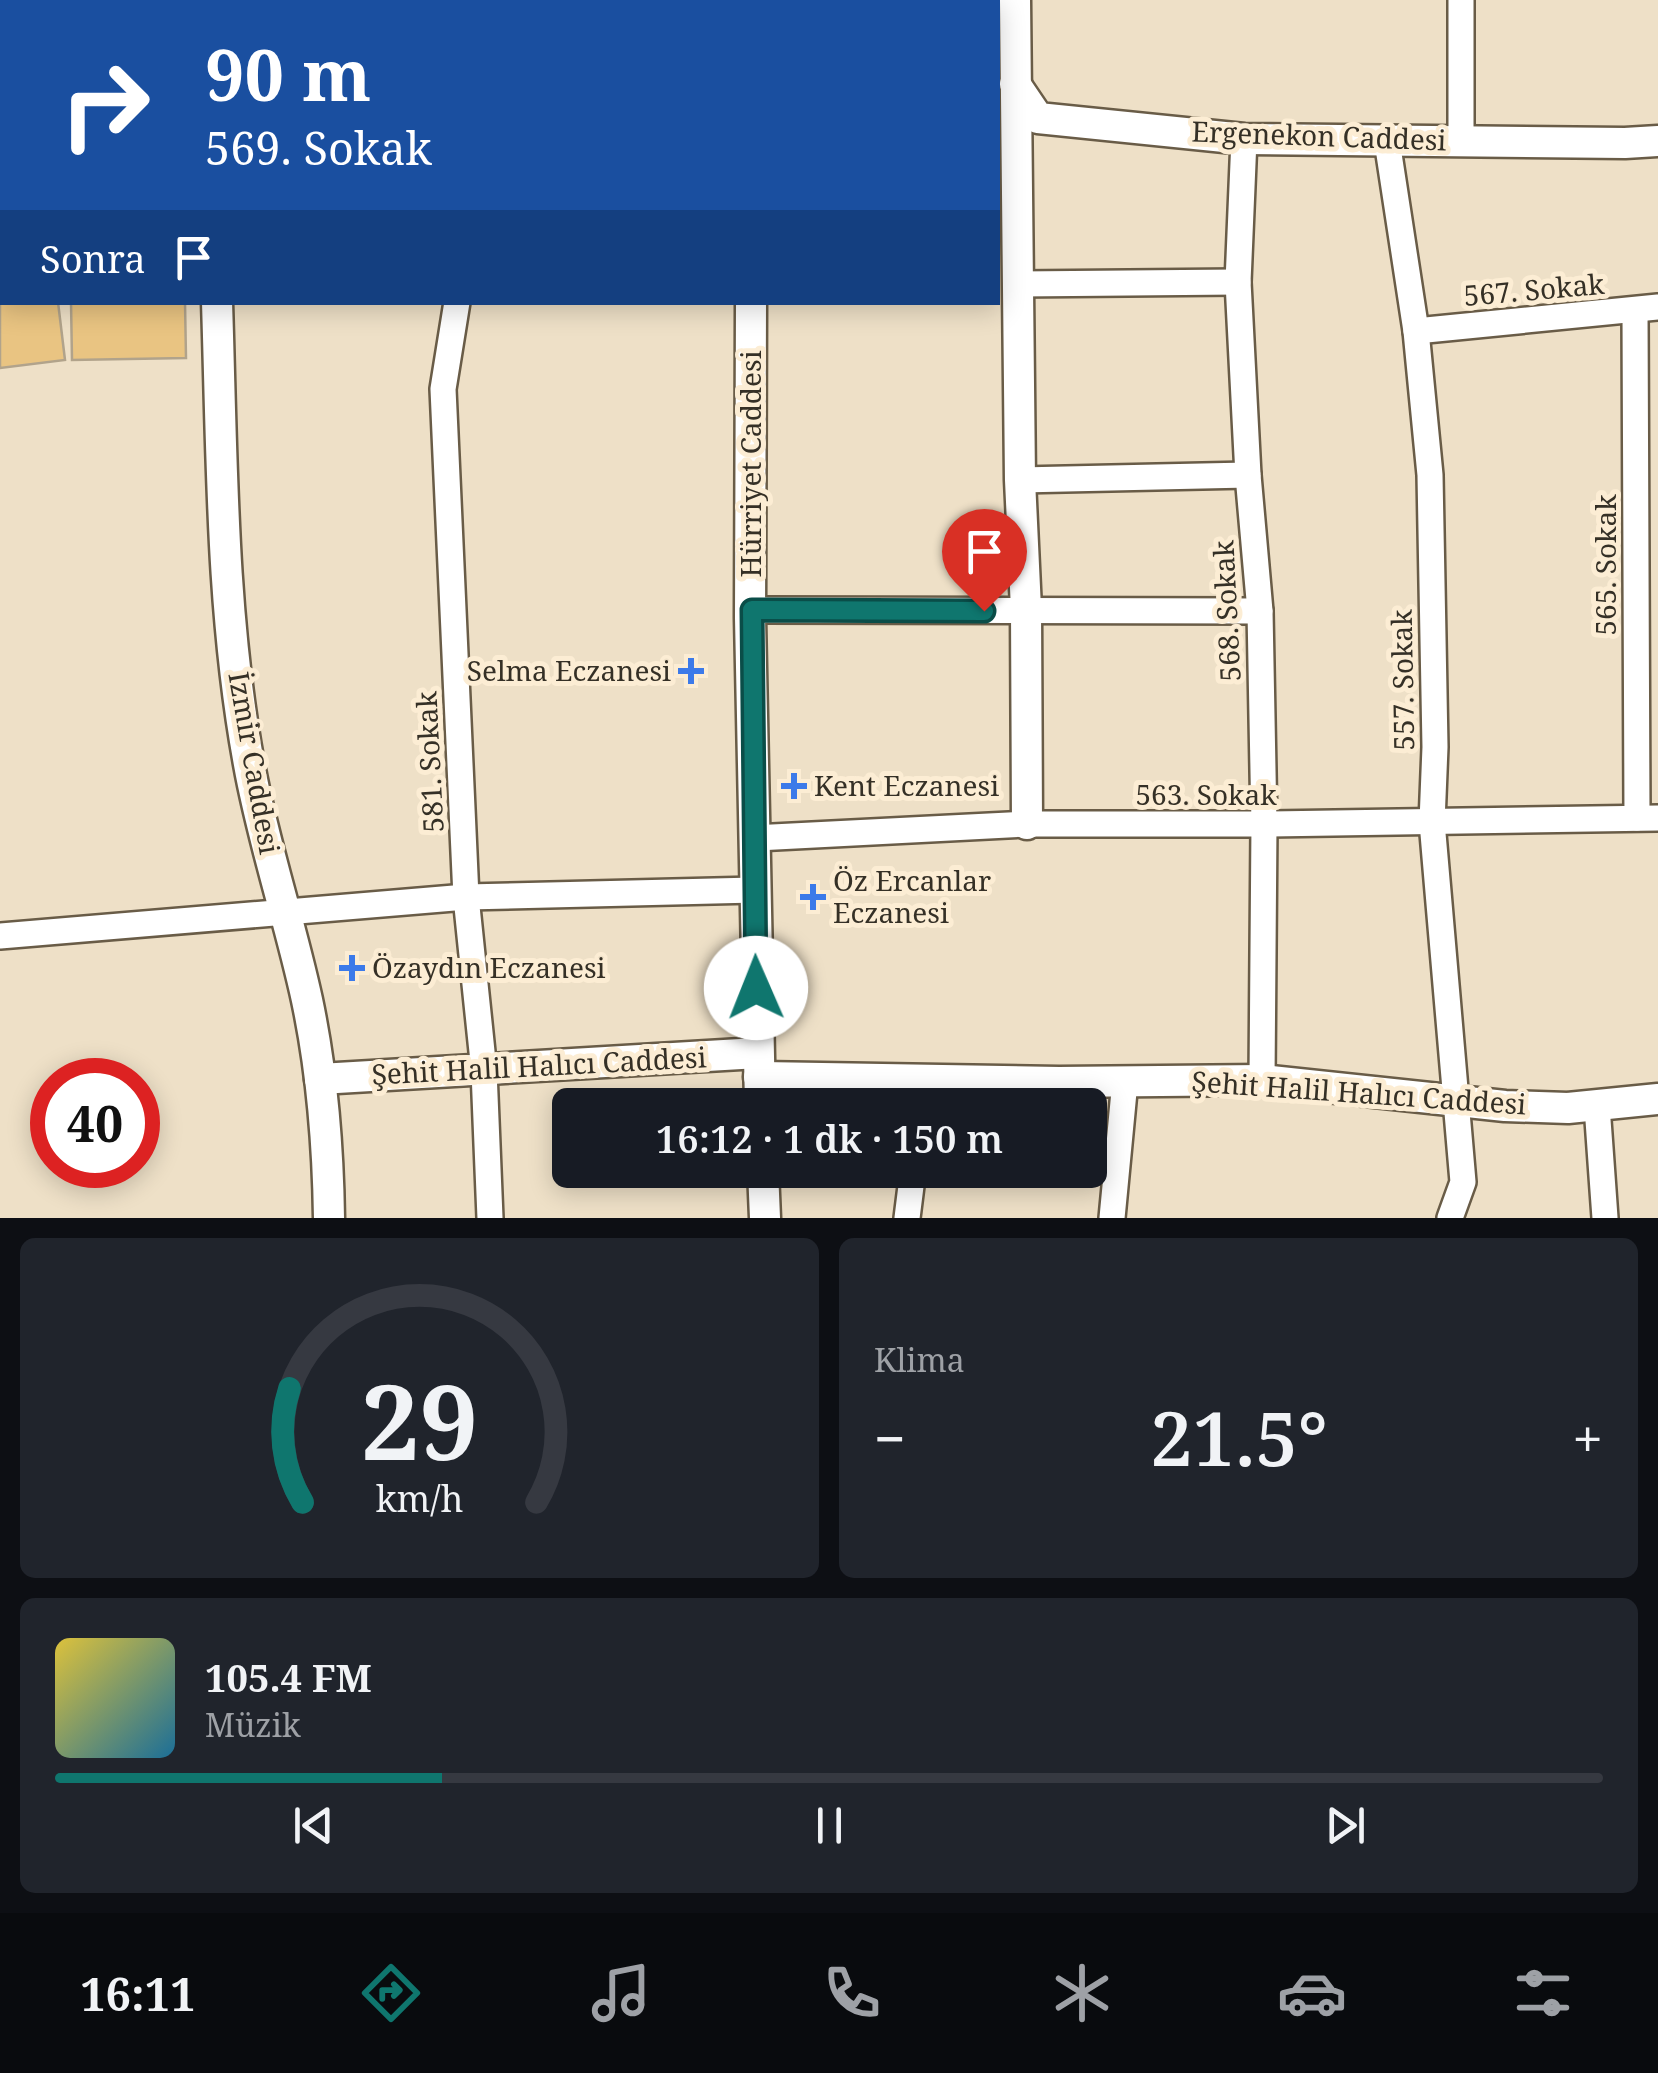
<!DOCTYPE html>
<html lang="tr">
<head>
<meta charset="utf-8">
<style>
  body { margin:0; font-family:"Noto Serif",serif; background:#20242c; color:#f1f3f6; height:100vh; display:flex; flex-direction:column; font-size:38px; white-space:nowrap }
  * { box-sizing:border-box; margin:0 }
  p { font-size:32px; color:#9ea1a6 }
  .icon { flex:none; width:55px; height:55px; fill:none; stroke:currentColor; stroke-width:2; stroke-linecap:round; stroke-linejoin:round }
  .map { position:relative; height:1218px; overflow:hidden }
  .sheet { display:flex; flex-direction:column; gap:20px; padding:20px; background:#0d0f14; flex:1 }
  .sheet>* { flex:none }
  .banner { position:absolute; left:0px; top:0px; width:1000px; height:305px; box-shadow:0 5px 25px #0003; background:#1a4fa0; color:#fff; overflow:hidden }
  .speed { position:absolute; left:30px; top:1058px; display:flex; gap:20px; font-size:50px; font-weight:700; text-align:center }
  .speed>* { display:grid; place-content:center; width:130px; height:130px; border-radius:50%; background:#171b24; box-shadow:0 5px 25px #0003; line-height:1 }
  .speed .limit { border:15px solid #d22; background:#fff; color:#111 }
  .pin { position:absolute; display:grid; place-items:center; width:85px; height:85px; color:#fff; margin:-102px -42px; border-radius:50% 50% 50% 0; rotate:-45deg; box-shadow:0 0 10px #0007 }
  .pin .icon { rotate:45deg }
  .me { position:absolute; width:110px; margin:-55px; rotate:359deg; stroke-linejoin:round; filter:drop-shadow(0 0 8px #0008) }
  .turn { display:flex; align-items:center; gap:35px; height:210px; padding:0 40px; font-size:45px }
  .turn .icon { width:130px; height:130px; stroke-width:2.5 }
  .turn b { display:block; font-size:70px; line-height:85px }
  .then { display:flex; align-items:center; height:95px; padding:0 40px; background:#0003; gap:20px; font-size:38px }
  .big { font-size:75px; font-weight:600; line-height:1.1 }
  .sheet .tile { flex:1; display:flex; flex-direction:column; justify-content:center; gap:15px; min-width:0; padding:0 35px; border-radius:15px; background:#20242c }
  .sheet .dial { align-items:center; gap:0 }
  .dial svg { height:260px; overflow:visible; fill:none; stroke:#363941; stroke-width:7; stroke-linecap:round; text-anchor:middle }
  .dial text { fill:#f1f3f6; stroke:none }
  .song { display:flex; align-items:center; gap:30px }
  .cover { width:120px; height:120px; border-radius:15px; background:linear-gradient(135deg,hsl(50 70% 55%),hsl(200 70% 35%)) }
  .played { height:10px; border-radius:5px; background:linear-gradient(90deg,#0f766e 25%,#363941 25%) }
  .keys { display:flex; justify-content:space-around; direction:ltr }
  .heat { display:flex; justify-content:space-between; align-items:center; font-size:55px; direction:ltr }
  .sheet .tiles { flex:1; display:grid; gap:20px; grid-template-columns:1fr 1fr }
  .tile:last-child { grid-column:span 2 }
  .trip { position:absolute; left:552px; top:1088px; width:555px; height:100px; border-radius:15px; background:#171b24; box-shadow:0 5px 25px #0003; font-weight:600; line-height:100px; text-align:center }
  .menu { display:flex; height:160px; justify-content:space-around; align-items:center; background:#090b0e; color:#9ea1a6 }
  .menu .icon { width:70px; height:70px }
  .menu .current { color:#0f766e }
  .menu b { font-size:45px; color:#f1f3f6 }
  .map>svg:first-child { display:block }
  .building { fill:#e9c482; stroke:#b1a38b; stroke-width:2.5 }
  .lines { fill:none; stroke-linecap:round; stroke-linejoin:round }
  .minor-casing { stroke:#695c47; stroke-width:30 }
  .tertiary-casing { stroke:#695c47; stroke-width:35 }
  .minor { stroke:#fff; stroke-width:25 }
  .tertiary { stroke:#fff; stroke-width:30 }
  .route-casing { stroke:#0a4d48; stroke-width:25 }
  .route { stroke:#0f766e; stroke-width:18 }
  .poi-dot { fill:#3c7ae9; stroke:#fcedd4; stroke-width:4 }
  .labels { text-anchor:middle; stroke-width:10; stroke-linejoin:round; paint-order:stroke }
  .street-label { font-size:28px; fill:#353026; stroke:#fcedd4 }
  .poi-label { font-size:28px; fill:#353026; stroke:#fcedd4; text-anchor:start }
</style>
</head>
<body>
<div class="map">
<svg width="1658" height="1218" viewBox="0 0 1658 1218">
  <rect width="100%" height="100%" fill="#eee0c7"/>
  <g class="building">
    <polygon points="0,279 2,279 2,302 58,302 65,360 0,368"/>
    <polygon points="71,302 185,302 186,358 72,360"/>
  </g>
  <g class="lines">
    <g class="minor-casing">
      <g id="minor">
        <polyline points="1461,0 1461,141"/>
        <polyline points="487,2 487,0"/>
        <polyline points="1244,139 1238,282 1248,475 1260,611 1264,824 1262,1080"/>
        <polyline points="1387,141 1416,331 1430,475 1435,747 1432,822 1463,1182 1450,1218"/>
        <polyline points="1018,284 1238,282"/>
        <polyline points="457,302 443,389 466,897 484,1071 490,1218"/>
        <polyline points="1635,311 1637,818"/>
        <polyline points="1416,331 1658,307"/>
        <polyline points="1020,480 1248,475"/>
        <polyline points="752,610 1260,611"/>
        <polyline points="755,838 1027,824 1264,824 1658,818"/>
        <polyline points="0,936 466,897 755,890"/>
        <polyline points="921,1105 924,1080"/>
        <polyline points="1597,1106 1605,1218"/>
        <polyline points="907,1218 913,1170"/>
        <polyline points="1112,1218 1125,1081"/>
      </g>
    </g>
    <g class="tertiary-casing">
      <g id="tertiary">
        <polyline points="203,0 204,2"/>
        <polyline points="747,0 747,2"/>
        <polyline points="1015,0 1020,480 1026,609 1027,824"/>
        <polyline points="1015,84 1038,118 1244,139 1625,143 1658,141"/>
        <polyline points="0,140 2,140"/>
        <path d="M 217,302 C 222,456 221,612 249,764 C 263,843 290,921 307,1000 C 322,1071 328,1145 329,1218"/>
        <polyline points="751,302 750,618 760,1105"/>
        <polyline points="759,1077 1059,1082 1262,1080 1505,1106 1568,1108 1658,1099"/>
        <polyline points="320,1079 758,1053"/>
        <polyline points="763,1170 765,1218"/>
      </g>
    </g>
    <use href="#minor" class="minor"/>
    <use href="#tertiary" class="tertiary"/>
  </g>
  <g class="lines">
    <g class="route-casing">
      <polyline id="route" points="756,988 752,610 984,611"/>
    </g>
    <use href="#route" class="route"/>
  </g>
  <g class="poi-dot">
    <path d="M686 656h10v10h10v10h-10v10h-10v-10h-10v-10h10z"/>
    <path d="M789 771h10v10h10v10h-10v10h-10v-10h-10v-10h10z"/>
    <path d="M808 882h10v10h10v10h-10v10h-10v-10h-10v-10h10z"/>
    <path d="M347 953h10v10h10v10h-10v10h-10v-10h-10v-10h10z"/>
  </g>
  <g class="labels">
    <g class="street-label">
      <text transform="translate(1319 136) rotate(2)" y="10">Ergenekon Caddesi</text>
      <text transform="translate(1534 290) rotate(-5)" y="10">567. Sokak</text>
      <text transform="translate(751 464) rotate(-90)" y="10">Hürriyet Caddesi</text>
      <text transform="translate(1606 565) rotate(-90)" y="10">565. Sokak</text>
      <text transform="translate(1227 611) rotate(-93)" y="10">568. Sokak</text>
      <text transform="translate(1403 680) rotate(-91)" y="10">557. Sokak</text>
      <text transform="translate(430 762) rotate(-93)" y="10">581. Sokak</text>
      <text transform="translate(254 763) rotate(80)" y="10">İzmir Caddesi</text>
      <text x="1206" y="805">563. Sokak</text>
      <text transform="translate(539 1066) rotate(-3)" y="10">Şehit Halil Halıcı Caddesi</text>
      <text transform="translate(1359 1093) rotate(4)" y="10">Şehit Halil Halıcı Caddesi</text>
    </g>
    <g class="poi-label">
      <text x="671" y="681" text-anchor="end">Selma Eczanesi</text>
      <text x="814" y="796">Kent Eczanesi</text>
      <text x="833" y="891">Öz Ercanlar<tspan x="833" dy="32">Eczanesi</tspan></text>
      <text x="372" y="978">Özaydın Eczanesi</text>
    </g>
  </g>
</svg>
<div class="speed"><div class="limit">40</div></div>
<div class="pin" style="left:984px;top:611px;background:#d93025"><svg class="icon" aria-label="arrive" viewBox="0 0 24 24"><path d="M6 21V4h12l-3 4 3 4H6"/></svg></div>
<svg class="me" style="left:756px;top:988px" viewBox="-20 -20 40 40"><circle r="19" fill="#fff"/><path d="M0-13L10 11 0 6-10 11z" fill="#0f766e"/></svg>
<div class="trip">16:12 · 1 dk · 150 m</div>
<div class="banner">
<div class="turn"><svg class="icon" aria-label="right" viewBox="0 0 24 24"><path d="M7 20v-9h11M14 6l5 5-5 5"/></svg><div><b>90 m</b>569. Sokak</div></div>
<div class="then">Sonra<svg class="icon" aria-label="arrive" viewBox="0 0 24 24"><path d="M6 21V4h12l-3 4 3 4H6"/></svg></div>
</div>
</div>
<section class="sheet">
<div class="tiles">
<div class="tile dial"><svg viewBox="0 0 100 80">
<path d="M14 69A42 42 0 1 1 86 69"/>
<path d="M14 69A42 42 0 0 1 10 34" stroke="#0f766e"/>
<text x="50" y="56" font-size="32" font-weight="700">29</text>
<text x="50" y="72" font-size="11">km/h</text>
</svg></div>
<div class="tile"><p>Klima</p>
<div class="heat"><a>−</a><b class="big">21.5°</b><a>+</a></div>
</div>
<div class="tile">
<div class="song"><i class="cover"></i><div><b>105.4 FM</b><p>Müzik</p></div></div>
<div class="played"></div>
<div class="keys"><svg class="icon" aria-label="previous" viewBox="0 0 24 24"><path d="M18 5L8 12l10 7zM5 5v14"/></svg><svg class="icon" aria-label="pause" viewBox="0 0 24 24"><path d="M8 5v14M16 5v14"/></svg><svg class="icon" aria-label="next" viewBox="0 0 24 24"><path d="M6 5l10 7-10 7zM19 5v14"/></svg></div>
</div>
</div>
</section>
<nav class="menu">
<b>16:11</b>
<svg class="icon current" aria-label="directions" viewBox="0 0 24 24"><path d="M12 3l9 9-9 9-9-9zM9 14v-3h6M13 9l2 2-2 2"/></svg>
<svg class="icon" aria-label="music" viewBox="0 0 24 24"><path d="M9 18V5l10-2v13"/><circle cx="6" cy="18" r="3"/><circle cx="16" cy="16" r="3"/></svg>
<svg class="icon" aria-label="phone" viewBox="0 0 24 24"><path d="M5 4h4l2 5-3 2q2 4 5 5l2-3 5 2v4C11 20 4 13 5 4z"/></svg>
<svg class="icon" aria-label="climate" viewBox="0 0 24 24"><path d="M12 3v18M4 7l16 10M4 17L20 7"/></svg>
<svg class="icon" aria-label="car" viewBox="0 0 24 24"><path d="M5 17H2v-5l4-1 3-4h7l3 4 3 1v5h-3M9 17h6M6 11h13"/><circle cx="7" cy="17" r="2"/><circle cx="17" cy="17" r="2"/></svg>
<svg class="icon" aria-label="filters" viewBox="0 0 24 24"><path d="M4 7h16M4 17h16"/><circle cx="9" cy="7" r="2"/><circle cx="15" cy="17" r="2"/></svg>
</nav>
</body>
</html>
